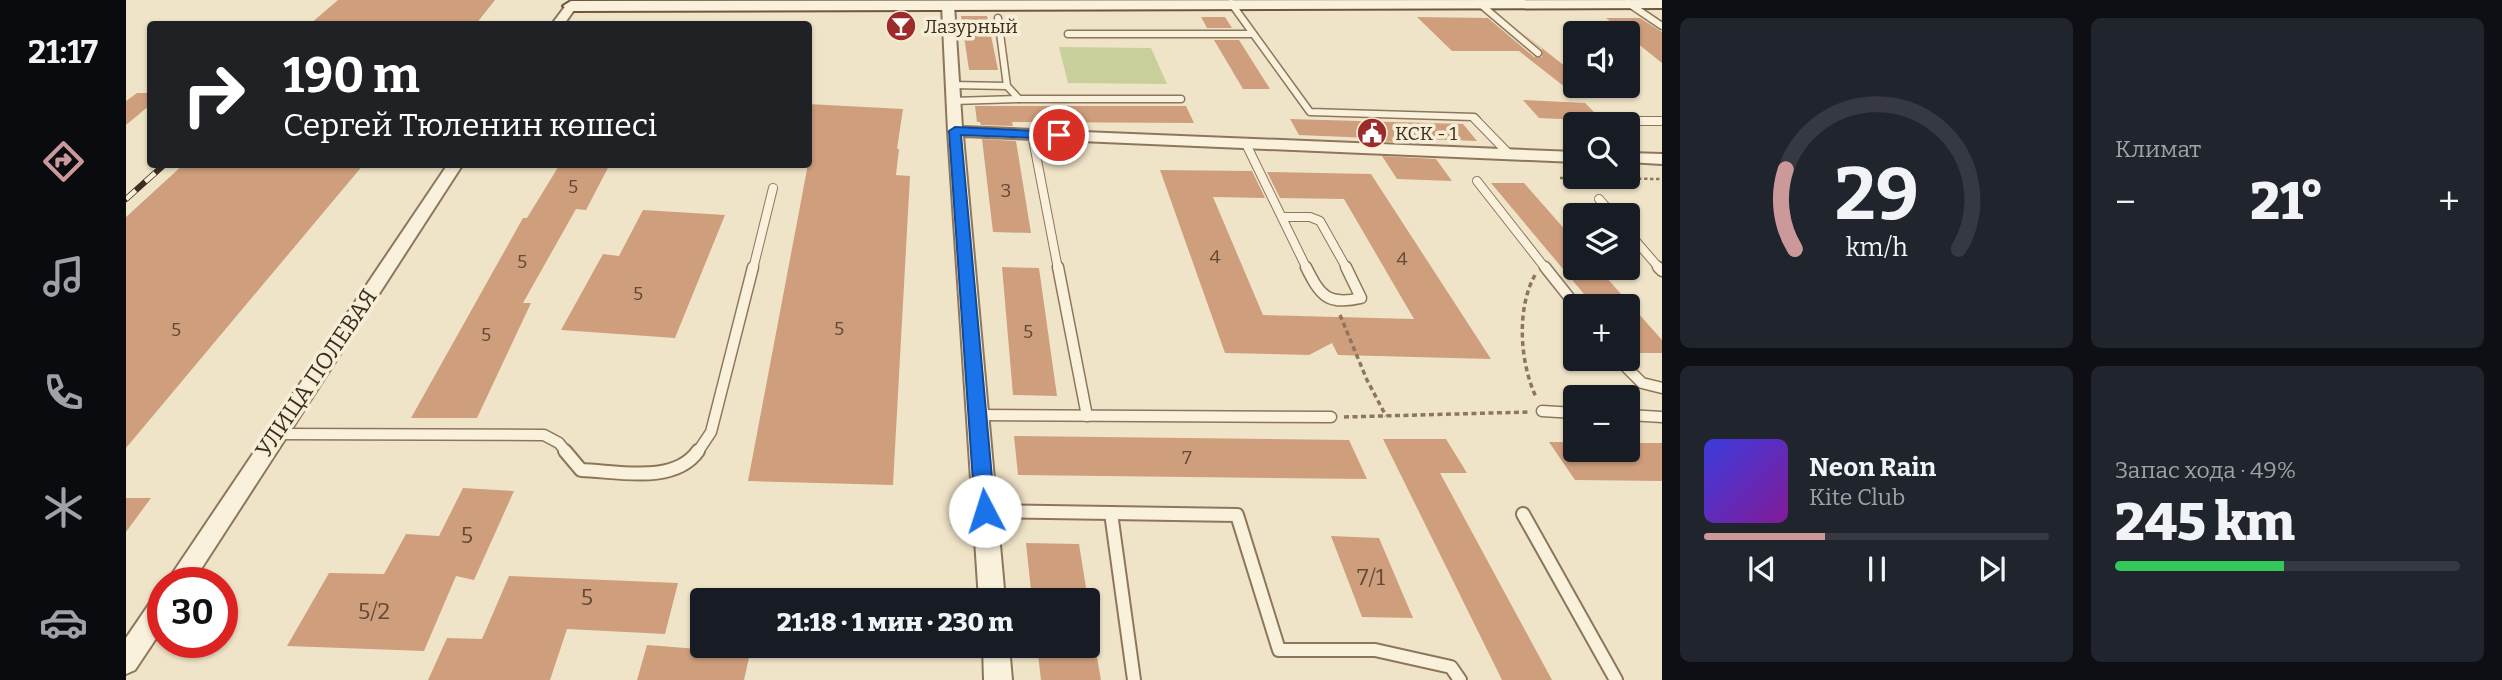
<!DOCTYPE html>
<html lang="ru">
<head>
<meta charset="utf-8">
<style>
  body { margin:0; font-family:Bitter,serif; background:#20242c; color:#f1f3f6; height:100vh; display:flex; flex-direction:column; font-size:26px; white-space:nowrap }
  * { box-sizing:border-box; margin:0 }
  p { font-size:23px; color:#9ea1a6 }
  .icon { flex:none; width:38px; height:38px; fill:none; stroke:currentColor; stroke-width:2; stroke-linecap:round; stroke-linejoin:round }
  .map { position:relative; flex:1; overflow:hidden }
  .drawer { display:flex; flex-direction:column; gap:18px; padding:18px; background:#0d0f14; width:840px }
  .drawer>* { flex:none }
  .banner { position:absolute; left:21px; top:21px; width:665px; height:147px; border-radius:7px; box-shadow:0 2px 5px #0004; background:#202124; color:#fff; overflow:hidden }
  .fabs { position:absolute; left:1437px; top:21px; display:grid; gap:14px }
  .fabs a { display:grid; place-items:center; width:77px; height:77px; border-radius:7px; background:#171b24; box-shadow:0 2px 5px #0004; font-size:35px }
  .speed { position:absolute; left:21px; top:567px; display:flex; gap:14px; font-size:35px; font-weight:700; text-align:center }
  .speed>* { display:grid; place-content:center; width:91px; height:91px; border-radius:50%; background:#171b24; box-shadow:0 2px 5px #0004; line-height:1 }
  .speed .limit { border:10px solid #d22; background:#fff; color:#111 }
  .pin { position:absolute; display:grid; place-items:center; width:60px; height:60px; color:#fff; margin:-30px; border:4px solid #fff; border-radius:50%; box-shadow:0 2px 7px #0007 }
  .me { position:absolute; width:77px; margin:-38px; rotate:355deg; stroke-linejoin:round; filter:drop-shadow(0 0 5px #0008) }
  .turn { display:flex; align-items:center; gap:24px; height:147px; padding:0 21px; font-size:32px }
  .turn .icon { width:91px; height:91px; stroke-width:2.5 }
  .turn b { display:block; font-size:49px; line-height:60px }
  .big { font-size:52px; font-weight:800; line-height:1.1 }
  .drawer .widget { flex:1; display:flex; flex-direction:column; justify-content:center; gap:10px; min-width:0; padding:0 24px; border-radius:10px; background:#20242c }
  .drawer .dial { align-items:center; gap:0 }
  .dial svg { height:182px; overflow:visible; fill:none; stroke:#363941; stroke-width:7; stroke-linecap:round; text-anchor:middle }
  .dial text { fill:#f1f3f6; stroke:none }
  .song { display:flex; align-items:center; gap:21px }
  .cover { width:84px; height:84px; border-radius:10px; background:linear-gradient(135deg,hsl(240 70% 55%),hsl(290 70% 35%)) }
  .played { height:7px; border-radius:4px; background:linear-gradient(90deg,#cc999b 35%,#363941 35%) }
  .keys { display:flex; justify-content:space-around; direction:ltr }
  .heat { display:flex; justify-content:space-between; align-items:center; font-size:38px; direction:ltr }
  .charge { height:10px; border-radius:5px; background:linear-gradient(90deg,#34c759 49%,#363941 0) }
  .drawer .tiles { flex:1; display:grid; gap:18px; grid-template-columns:repeat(2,1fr) }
  .trip { position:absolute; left:564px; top:588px; width:410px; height:70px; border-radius:7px; background:#171b24; box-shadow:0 2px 5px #0004; font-weight:800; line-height:70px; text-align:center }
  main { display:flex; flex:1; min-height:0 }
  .dock { display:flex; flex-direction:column; width:126px; justify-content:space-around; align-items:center; background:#090b0e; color:#9ea1a6 }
  .dock .icon { width:49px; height:49px }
  .dock .active { color:#cc999b }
  .dock b { font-size:32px; color:#f1f3f6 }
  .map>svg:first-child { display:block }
  .green { fill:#c9cf9b }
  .building { fill:#cf9f7d }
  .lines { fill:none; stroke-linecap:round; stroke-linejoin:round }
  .lane-far3-casing { stroke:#8d765c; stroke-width:9 }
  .lane-far2-casing { stroke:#8d765c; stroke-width:10 }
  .lane-far1-casing { stroke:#8d765c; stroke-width:13 }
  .lane-casing { stroke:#8d765c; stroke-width:16 }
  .street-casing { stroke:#8d765c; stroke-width:4 }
  .secondary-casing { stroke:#6f573f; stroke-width:4 }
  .path-far1 { stroke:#8d765c; stroke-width:2.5; stroke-dasharray:3.5 2.5; stroke-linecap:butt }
  .path { stroke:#8d765c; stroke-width:3.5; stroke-dasharray:5 3.5; stroke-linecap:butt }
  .lane-far3 { stroke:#faf1dc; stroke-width:6 }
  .lane-far2 { stroke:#faf1dc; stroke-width:8 }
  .lane-far1 { stroke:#faf1dc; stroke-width:10 }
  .lane { stroke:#faf1dc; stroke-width:12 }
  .street { fill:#faf1dc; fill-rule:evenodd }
  .secondary { fill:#faf1dc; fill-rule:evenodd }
  .rail-casing { stroke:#3d2e20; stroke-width:6 }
  .rail { stroke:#f7eed8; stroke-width:4.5; stroke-dasharray:13; stroke-linecap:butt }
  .route { fill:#1a73e8; stroke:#114b97; stroke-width:2 }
  .labels { text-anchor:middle; stroke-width:7; stroke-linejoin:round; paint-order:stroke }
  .far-poi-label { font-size:19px; fill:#3d2e20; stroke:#f7eed8; text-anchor:start }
  .number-label { font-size:19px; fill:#624a37 }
  .street-label { font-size:23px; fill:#3d2e20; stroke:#f7eed8 }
  .near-number-label { font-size:23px; fill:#624a37 }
</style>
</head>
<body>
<main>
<nav class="dock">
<b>21:17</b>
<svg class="icon active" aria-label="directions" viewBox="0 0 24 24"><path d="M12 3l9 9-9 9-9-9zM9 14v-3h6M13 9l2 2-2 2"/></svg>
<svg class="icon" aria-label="music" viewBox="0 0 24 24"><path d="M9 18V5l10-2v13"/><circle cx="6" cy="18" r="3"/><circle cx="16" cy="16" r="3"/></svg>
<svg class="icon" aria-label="phone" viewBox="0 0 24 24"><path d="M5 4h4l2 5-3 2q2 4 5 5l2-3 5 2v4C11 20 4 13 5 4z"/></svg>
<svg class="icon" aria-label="climate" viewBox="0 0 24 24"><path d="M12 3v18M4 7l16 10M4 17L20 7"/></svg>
<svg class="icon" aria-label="car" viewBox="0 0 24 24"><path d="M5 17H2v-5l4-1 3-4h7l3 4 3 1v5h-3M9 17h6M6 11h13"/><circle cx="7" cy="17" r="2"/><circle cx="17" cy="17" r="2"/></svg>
</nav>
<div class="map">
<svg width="1536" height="680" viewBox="0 0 1536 680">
  <rect width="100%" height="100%" fill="#f0e4c8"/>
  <polygon class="green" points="933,47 1025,48 1041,84 942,83"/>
  <g class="building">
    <polygon points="212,0 369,0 350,24 184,24"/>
    <polygon points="835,16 861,16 872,70 843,70"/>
    <polygon points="1075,17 1099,17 1106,28 1081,28"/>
    <polygon points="1291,17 1362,18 1408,57 1416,57 1416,49 1393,30 1449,74 1449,95 1393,51 1326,51"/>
    <polygon points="1480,18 1514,18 1536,32 1536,63"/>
    <polygon points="1088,40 1113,40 1144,89 1117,89"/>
    <polygon points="11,93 24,93 24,105 0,125 0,101"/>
    <polygon points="1397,100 1459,103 1477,121 1413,118"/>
    <polygon points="682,104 777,109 771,149 773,149 770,175 784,176 767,485 622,481 682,164"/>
    <polygon points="849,106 1060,106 1068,123 886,122 887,126 855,125 854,122 851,122"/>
    <polygon points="1164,119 1337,124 1351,141 1296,139 1299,143 1246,141 1244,138 1173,135"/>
    <polygon points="856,139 890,141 905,233 867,232"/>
    <polygon points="1256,156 1310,159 1326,181 1271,179"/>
    <polygon points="58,164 238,164 0,448 0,217"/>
    <polygon points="434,164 484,164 460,210 450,209 397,303 405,303 351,418 285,418 397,218 401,218"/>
    <polygon points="1034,170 1126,171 1139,198 1087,197 1137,315 1288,319 1218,199 1154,198 1141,172 1245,174 1365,359 1212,355 1206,343 1183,355 1099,353"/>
    <polygon points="1365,183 1398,183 1449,241 1449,268 1472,268 1536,340 1536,353 1507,353 1502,346 1502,306 1468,306"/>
    <polygon points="517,210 599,215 549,338 435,330 477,254 493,256"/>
    <polygon points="876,267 913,268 931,396 887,395"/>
    <polygon points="888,436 1223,440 1241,479 892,475"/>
    <polygon points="1257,439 1320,439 1341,473 1314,473 1426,680 1376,680"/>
    <polygon points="1423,442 1449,442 1449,450 1502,450 1502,443 1536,443 1536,481 1449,480"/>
    <polygon points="337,488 388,491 348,580 330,576 298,651 161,646 203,573 258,574 280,534 313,536"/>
    <polygon points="0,498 25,498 0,532"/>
    <polygon points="1205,536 1253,538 1287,618 1236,617"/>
    <polygon points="900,543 953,544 962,600 906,600"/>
    <polygon points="383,576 552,583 539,634 441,629 424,680 302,680 321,638 356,639"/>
    <polygon points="521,645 624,653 618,680 511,680"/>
    <polygon points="911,646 969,646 975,680 915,680"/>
  </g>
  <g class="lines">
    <g class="lane-far3-casing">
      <g id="lane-far3">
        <polyline points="1105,3 1184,112 1348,117 1351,120"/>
        <polyline points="1353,3 1412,53"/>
        <polyline points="1502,3 1536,26"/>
        <polyline points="942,34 1127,34"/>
        <polyline points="826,85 881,86 872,18"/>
        <polyline points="881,86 893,99 1055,99"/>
        <polyline points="827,101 893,99"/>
      </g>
    </g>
    <g class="lane-far2-casing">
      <g id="lane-far2">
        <polyline points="1349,119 1384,155"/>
        <polyline points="1514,121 1536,121"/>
        <polyline points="906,134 932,269"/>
        <polyline points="1120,144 1181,269"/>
        <polyline points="1351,181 1420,269"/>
        <polyline points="1473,199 1487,215"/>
        <polyline points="1157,217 1184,217 1194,221 1221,269"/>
        <polyline points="1502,232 1534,269"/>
        <polyline points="627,269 647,188"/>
      </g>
    </g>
    <g class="lane-far1-casing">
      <g id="lane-far1">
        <polyline points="932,267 961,416"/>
        <path d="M 1180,267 C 1194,295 1201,306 1235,298 L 1220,267"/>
        <polyline points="1419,267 1450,306"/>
        <polyline points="1532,267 1536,271"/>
        <polyline points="1492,359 1516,383 1536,388"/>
        <polyline points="1416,411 1449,413"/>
        <polyline points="851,415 1205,417"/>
        <polyline points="1502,415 1536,417"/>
        <polyline points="150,434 418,435 433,443 441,453"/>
        <polyline points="571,453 585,432 627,267"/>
      </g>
    </g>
    <g class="lane-casing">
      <g id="lane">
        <path d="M 439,451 L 455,470 C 491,471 548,485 572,451"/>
        <polyline points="860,511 1111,515 1153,650 1249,650 1325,667 1334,680"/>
        <polyline points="985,513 1008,680"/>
        <polyline points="1397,514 1490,680"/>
      </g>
    </g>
    <g class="street-casing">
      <g id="street">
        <polygon points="822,2 828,5 836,127 1449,152 1449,162 837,136 879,600 853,600 822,131 816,5"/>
        <polygon points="441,4 451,6 438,24 426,24"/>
        <polygon points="1502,153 1536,154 1536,164 1502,162"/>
        <polygon points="322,164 337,164 66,583 40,583"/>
        <polygon points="37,593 37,628 9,670 0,674 0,638 28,597"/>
        <polygon points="857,646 883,646 886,680 858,680"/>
      </g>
    </g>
    <g class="secondary-casing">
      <polygon id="secondary" points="1536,0 1536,8 445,11 437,6 445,1"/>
    </g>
    <polyline class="path-far1" points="1434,178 1536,179"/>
    <g class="path">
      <path d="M 1409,275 C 1390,309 1394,363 1410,397"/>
      <polyline points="1214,315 1241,380 1260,416"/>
      <polyline points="1218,417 1403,412"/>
    </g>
    <use href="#lane-far3" class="lane-far3"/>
    <use href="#lane-far2" class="lane-far2"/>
    <use href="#lane-far1" class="lane-far1"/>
    <use href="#lane" class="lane"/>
    <use href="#street" class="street"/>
    <use href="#secondary" class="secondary"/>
    <g class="rail-casing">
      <polyline id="rail" points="0,199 39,164"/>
    </g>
    <use href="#rail" class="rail"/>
  </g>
  <polygon class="route" points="829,127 933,132 939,135 933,139 835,135 869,511 866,517 859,519 852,517 849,511 823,131"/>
  <defs>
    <g id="bar-disc" transform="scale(1.575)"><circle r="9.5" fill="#9e2a2b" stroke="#f7eed8"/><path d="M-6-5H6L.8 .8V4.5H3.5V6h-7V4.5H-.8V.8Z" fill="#fff"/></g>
    <g id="civic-disc" transform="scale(1.575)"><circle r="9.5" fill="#9e2a2b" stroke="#f7eed8"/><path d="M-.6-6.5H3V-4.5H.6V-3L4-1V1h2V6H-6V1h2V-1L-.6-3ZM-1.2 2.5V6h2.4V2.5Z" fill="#fff"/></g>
  </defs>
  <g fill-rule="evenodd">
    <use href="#bar-disc" x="775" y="26"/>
    <use href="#civic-disc" x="1246" y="133"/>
  </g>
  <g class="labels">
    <g class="far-poi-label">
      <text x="798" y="33">Лазурный</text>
      <text x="1269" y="140">КСК - 1</text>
    </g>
    <g class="number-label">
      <text x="447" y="193">5</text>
      <text x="880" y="197">3</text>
      <text x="1089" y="263">4</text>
      <text x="1276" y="265">4</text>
      <text x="396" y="268">5</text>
      <text x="512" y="300">5</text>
      <text x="713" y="335">5</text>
      <text x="50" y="336">5</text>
      <text x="902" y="338">5</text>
      <text x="360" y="341">5</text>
      <text x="1061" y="464">7</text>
    </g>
    <g class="street-label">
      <text transform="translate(190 373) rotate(-56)" y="8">УЛИЦА ПОЛЕВАЯ</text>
    </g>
    <g class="near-number-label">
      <text x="341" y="543">5</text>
      <text x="1245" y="585">7/1</text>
      <text x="461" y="605">5</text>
      <text x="248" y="619">5/2</text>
    </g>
  </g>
</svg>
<div class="fabs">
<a><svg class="icon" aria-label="sound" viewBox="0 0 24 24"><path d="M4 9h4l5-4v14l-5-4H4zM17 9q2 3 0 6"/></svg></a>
<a><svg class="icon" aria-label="search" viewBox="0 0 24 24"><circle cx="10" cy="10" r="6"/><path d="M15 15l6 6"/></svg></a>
<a><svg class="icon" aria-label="layers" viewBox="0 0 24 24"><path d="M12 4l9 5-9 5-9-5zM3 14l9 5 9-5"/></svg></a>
<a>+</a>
<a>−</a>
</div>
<div class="speed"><div class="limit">30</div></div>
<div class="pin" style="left:933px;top:135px;background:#d93025"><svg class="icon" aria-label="arrive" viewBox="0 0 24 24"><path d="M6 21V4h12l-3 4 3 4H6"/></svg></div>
<svg class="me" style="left:859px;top:511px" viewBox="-20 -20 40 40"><circle r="19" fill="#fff"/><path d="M0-13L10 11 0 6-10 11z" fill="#1a73e8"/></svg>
<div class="trip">21:18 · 1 мин · 230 m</div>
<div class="banner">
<div class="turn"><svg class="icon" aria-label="right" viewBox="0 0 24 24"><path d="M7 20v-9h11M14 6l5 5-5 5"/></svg><div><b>190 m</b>Сергей Тюленин көшесі</div></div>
</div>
</div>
<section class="drawer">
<div class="tiles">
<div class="widget dial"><svg viewBox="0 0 100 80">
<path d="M14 69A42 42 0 1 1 86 69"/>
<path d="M14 69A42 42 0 0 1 10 34" stroke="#cc999b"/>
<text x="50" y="56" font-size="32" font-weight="700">29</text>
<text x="50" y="72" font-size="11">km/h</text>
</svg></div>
<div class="widget"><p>Климат</p>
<div class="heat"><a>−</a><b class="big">21°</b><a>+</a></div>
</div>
<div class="widget">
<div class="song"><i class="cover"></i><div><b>Neon Rain</b><p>Kite Club</p></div></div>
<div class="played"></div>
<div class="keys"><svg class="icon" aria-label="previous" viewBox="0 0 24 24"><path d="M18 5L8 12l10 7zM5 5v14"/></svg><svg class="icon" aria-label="pause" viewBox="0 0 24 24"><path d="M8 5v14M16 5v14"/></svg><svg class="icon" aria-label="next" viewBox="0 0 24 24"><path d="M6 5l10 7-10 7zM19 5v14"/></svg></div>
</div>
<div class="widget"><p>Запас хода · 49%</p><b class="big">245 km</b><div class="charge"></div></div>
</div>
</section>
</main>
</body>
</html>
